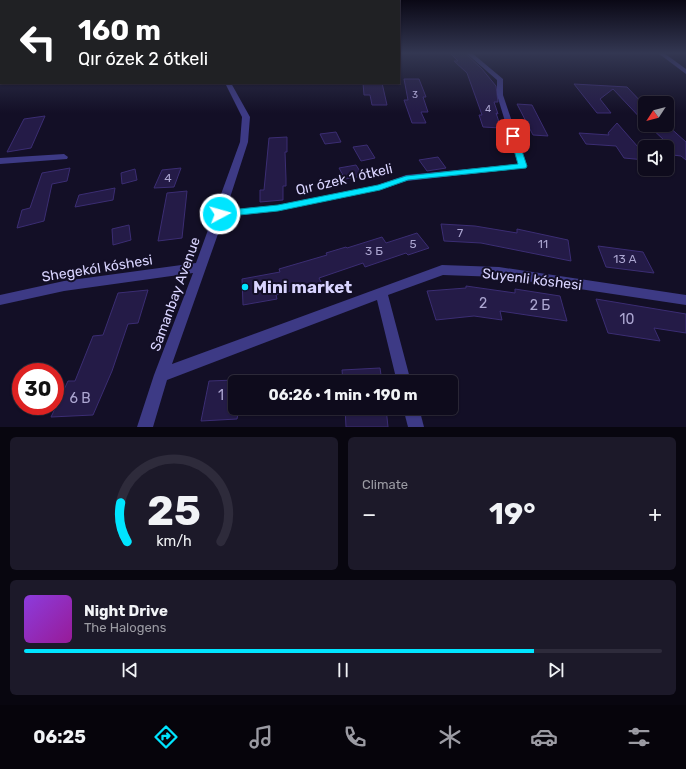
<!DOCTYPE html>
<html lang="en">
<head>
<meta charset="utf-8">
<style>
  body { margin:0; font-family:Rubik,sans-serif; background:#1c1929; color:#f1f3f6; height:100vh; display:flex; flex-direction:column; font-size:15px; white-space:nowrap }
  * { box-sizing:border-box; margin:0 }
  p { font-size:13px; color:#9b9ba3 }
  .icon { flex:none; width:22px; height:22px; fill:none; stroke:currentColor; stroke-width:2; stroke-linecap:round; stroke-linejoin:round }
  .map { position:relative; height:427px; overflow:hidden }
  .details { display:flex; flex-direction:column; gap:10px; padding:10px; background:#08060f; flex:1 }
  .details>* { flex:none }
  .banner { position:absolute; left:0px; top:0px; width:400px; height:84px; box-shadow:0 1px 3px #0004,0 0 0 1px #2e2b3b; background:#202124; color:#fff; overflow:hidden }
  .needle { width:26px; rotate:234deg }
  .buttons { position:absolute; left:638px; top:96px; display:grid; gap:8px }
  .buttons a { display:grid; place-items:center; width:36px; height:36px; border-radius:6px; background:#0e0b1c; box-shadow:0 1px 3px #0004,0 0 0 1px #2e2b3b; font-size:20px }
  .speed { position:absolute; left:12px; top:363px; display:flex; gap:8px; font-size:20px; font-weight:700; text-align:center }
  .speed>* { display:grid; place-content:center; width:52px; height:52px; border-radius:50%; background:#0e0b1c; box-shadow:0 1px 3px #0004,0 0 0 1px #2e2b3b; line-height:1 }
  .speed .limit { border:6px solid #d22; background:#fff; color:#111 }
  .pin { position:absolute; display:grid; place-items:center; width:34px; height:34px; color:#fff; margin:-17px; border-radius:8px; box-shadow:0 2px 6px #0006 }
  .me { position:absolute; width:44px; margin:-22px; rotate:84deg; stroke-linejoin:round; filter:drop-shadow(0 0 3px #0008) }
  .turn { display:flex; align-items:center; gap:14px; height:84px; padding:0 12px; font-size:18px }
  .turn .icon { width:52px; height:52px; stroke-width:2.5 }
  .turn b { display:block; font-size:28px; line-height:34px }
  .big { font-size:30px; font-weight:700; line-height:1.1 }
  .details .tile { flex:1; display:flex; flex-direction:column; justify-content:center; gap:6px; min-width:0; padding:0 14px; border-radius:6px; background:#1c1929 }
  .details .dial { align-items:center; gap:0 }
  .dial svg { height:104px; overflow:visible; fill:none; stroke:#2e2b3b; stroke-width:7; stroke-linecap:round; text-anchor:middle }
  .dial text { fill:#f1f3f6; stroke:none }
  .song { display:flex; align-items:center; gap:12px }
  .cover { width:48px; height:48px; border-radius:6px; background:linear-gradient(135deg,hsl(270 70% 55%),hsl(300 70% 35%)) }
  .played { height:4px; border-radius:2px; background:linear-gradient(90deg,#00e5ff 80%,#2e2b3b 80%) }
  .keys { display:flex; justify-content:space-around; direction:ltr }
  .heat { display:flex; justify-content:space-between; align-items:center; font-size:22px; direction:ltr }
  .details .tiles { flex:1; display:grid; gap:10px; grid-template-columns:1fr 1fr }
  .tile:last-child { grid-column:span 2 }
  .trip { position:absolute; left:228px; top:375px; width:230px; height:40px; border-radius:6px; background:#0e0b1c; box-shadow:0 1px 3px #0004,0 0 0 1px #2e2b3b; font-weight:700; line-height:40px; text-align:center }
  .dock { display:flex; height:64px; justify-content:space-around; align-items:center; background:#06040b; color:#9b9ba3 }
  .dock .icon { width:28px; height:28px }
  .dock .on { color:#00e5ff }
  .dock b { font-size:18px; color:#f1f3f6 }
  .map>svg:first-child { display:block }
  .building { fill:#241b47; stroke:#3b2d73 }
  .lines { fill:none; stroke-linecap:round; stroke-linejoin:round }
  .minor { fill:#3d3a85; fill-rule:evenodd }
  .route { fill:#00e5ff; stroke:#0095a6 }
  .poi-dot { fill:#00e5ff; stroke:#130f26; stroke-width:1.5 }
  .labels { text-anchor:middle; stroke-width:4; stroke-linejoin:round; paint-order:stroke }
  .far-number-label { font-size:10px; fill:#aca6d1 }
  .number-label { font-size:12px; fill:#aca6d1 }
  .street-label { font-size:14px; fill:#d9d4ff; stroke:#130f26 }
  .near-number-label { font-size:14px; fill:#aca6d1 }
  .near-poi-label { font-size:17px; font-weight:bold; fill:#d9d4ff; stroke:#130f26; text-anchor:start }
</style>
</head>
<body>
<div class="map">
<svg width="686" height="427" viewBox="0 0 686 427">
  <rect width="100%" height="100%" fill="#130f26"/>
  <g class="building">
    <polygon points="465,53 482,69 496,86 498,102 494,102 498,114 496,113 501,128 483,127 479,115 482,115 467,73 454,61 458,61 451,54"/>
    <polygon points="404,79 419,79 426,97 423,97 428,112 421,112 426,123 412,123 404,100 408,100"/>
    <polygon points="363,83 382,83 387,105 372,105 370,95 364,95"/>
    <polygon points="574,84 627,87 645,106 645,123 613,89 600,99 611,113 597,113"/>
    <polygon points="517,104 532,105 548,136 533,135"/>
    <polygon points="45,116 31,148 7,152 24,119"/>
    <polygon points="617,123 645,155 645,160 624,158 616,146 586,144 579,133 609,135 608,133"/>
    <polygon points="648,125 667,125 686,142 686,160 681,156 673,155 661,142 666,142"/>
    <polygon points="336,132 341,142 325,144 320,134"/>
    <polygon points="287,137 287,152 285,152 286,179 286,186 283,186 283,200 260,202 260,190 264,190 269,138"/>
    <polygon points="367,145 375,158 361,161 353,147"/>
    <polygon points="438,157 446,168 427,171 419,160"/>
    <polygon points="356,165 363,176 345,179 339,168"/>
    <polygon points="70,168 67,181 52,184 44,221 17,228 22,210 30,208 42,173"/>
    <polygon points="181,168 174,187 154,188 162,170"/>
    <polygon points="135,169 137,180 122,184 121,173"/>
    <polygon points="115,188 113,200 75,207 79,195"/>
    <polygon points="187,191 182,238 158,241 167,193"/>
    <polygon points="441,224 475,226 517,233 517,229 568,240 571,261 481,243 444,241"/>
    <polygon points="129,225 131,240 113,245 112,229"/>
    <polygon points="417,233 429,248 408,255 406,253 365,267 363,263 319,278 321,282 276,295 277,299 243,305 242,279 280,272 279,269 327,255 326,253 346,247 347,248 382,237 386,243"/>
    <polygon points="598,246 643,252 654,273 606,267"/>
    <polygon points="466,286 515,293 515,289 560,296 567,321 500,311 502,320 474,316 436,320 427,291 466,288"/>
    <polygon points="148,290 138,323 128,324 112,371 93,415 51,417 68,381 75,381 93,336 103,335 118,293"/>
    <polygon points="596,299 686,314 686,333 654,328 660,341 608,333"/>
    <polygon points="380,368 382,382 343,382 342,370"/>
    <polygon points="235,380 235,408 239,408 237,419 201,421 209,381"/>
    <polygon points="345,408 386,408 388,427 346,427"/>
  </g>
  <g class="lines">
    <g class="minor">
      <polygon points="466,53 472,53 503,79 503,95 527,166 526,168 407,181 380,190 278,211 224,217 172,364 442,265 499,267 686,295 686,305 499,277 443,275 388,295 411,382 397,382 377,300 167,380 153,427 137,427 154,375 193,273 64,291 0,305 0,295 64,281 196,263 240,142 242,117 225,83 231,83 250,117 248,142 226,210 278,205 378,185 406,175 518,164 497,95 497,80"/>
      <polygon points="658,53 664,53 686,69 686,74"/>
      <polygon points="64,154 68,157 67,159 0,164 0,158"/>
      <polygon points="403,408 419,408 424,427 408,427"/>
    </g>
  </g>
  <linearGradient id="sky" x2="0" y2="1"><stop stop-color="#0a0815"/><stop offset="0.47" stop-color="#333752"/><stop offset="1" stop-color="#333752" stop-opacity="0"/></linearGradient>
  <rect width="686" height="113" fill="url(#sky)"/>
  <polygon class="route" points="513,133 517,136 527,166 526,168 408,180 380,190 278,211 220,217 215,214 220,211 278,205 378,185 406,176 518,164 510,136"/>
  <circle class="poi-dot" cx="245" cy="287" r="4"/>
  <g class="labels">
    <g class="far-number-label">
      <text x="415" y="98">3</text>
      <text x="488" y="112">4</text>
    </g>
    <g class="number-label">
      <text x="168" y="182">4</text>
      <text x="460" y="237">7</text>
      <text x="413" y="248">5</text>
      <text x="543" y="248">11</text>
      <text x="374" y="255">3 Б</text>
      <text x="625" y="263">13 А</text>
    </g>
    <g class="street-label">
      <text transform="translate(344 179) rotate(-13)" y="5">Qır ózek 1 ótkeli</text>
      <text transform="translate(97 268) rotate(-9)" y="5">Shegekól kóshesi</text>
      <text transform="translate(532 279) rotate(7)" y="5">Suyenli kóshesi</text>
      <text transform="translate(175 294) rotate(-70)" y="5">Samanbay Avenue</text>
    </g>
    <g class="near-number-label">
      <text x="483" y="308">2</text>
      <text x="540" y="310">2 Б</text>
      <text x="627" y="324">10</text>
      <text x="221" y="400">1</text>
      <text x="80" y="403">6 В</text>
    </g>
    <g class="near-poi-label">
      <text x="253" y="293">Mini market</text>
    </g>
  </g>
</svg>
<div class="buttons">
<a><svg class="needle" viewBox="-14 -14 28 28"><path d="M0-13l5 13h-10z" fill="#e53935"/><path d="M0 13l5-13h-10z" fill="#9b9ba3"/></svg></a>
<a><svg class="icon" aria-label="sound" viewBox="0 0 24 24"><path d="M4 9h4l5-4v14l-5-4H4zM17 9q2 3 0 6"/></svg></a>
</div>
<div class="speed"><div class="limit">30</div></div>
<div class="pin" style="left:513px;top:136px;background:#d93025"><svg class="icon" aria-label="arrive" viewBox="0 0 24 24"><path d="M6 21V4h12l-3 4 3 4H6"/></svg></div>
<svg class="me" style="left:220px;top:214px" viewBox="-20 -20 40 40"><circle r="17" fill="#00e5ff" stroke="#fff" stroke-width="3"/><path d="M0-11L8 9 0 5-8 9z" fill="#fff"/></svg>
<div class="trip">06:26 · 1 min · 190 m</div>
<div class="banner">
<div class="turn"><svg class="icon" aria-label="left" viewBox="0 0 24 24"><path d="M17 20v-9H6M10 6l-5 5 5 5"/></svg><div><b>160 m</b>Qır ózek 2 ótkeli</div></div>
</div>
</div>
<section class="details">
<div class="tiles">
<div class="tile dial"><svg viewBox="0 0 100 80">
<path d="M14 69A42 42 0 1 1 86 69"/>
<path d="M14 69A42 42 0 0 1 9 39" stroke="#00e5ff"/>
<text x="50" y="56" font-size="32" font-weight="700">25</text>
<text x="50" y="72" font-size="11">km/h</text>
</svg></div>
<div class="tile"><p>Climate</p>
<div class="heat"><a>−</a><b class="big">19°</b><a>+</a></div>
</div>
<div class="tile">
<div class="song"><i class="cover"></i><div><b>Night Drive</b><p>The Halogens</p></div></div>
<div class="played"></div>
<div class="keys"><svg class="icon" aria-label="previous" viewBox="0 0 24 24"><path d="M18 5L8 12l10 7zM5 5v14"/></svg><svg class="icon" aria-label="pause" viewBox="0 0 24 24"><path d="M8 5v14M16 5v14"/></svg><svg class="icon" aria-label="next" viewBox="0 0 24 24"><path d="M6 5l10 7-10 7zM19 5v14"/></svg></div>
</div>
</div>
</section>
<nav class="dock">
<b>06:25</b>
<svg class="icon on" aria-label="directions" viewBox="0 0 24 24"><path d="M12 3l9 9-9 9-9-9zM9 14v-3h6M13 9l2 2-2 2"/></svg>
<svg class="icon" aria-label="music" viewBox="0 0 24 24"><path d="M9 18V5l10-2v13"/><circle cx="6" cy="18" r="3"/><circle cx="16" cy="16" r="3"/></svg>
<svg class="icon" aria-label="phone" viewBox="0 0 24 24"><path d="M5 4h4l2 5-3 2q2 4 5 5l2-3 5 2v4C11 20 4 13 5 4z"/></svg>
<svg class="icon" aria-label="climate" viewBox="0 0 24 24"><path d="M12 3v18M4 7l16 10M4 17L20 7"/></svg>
<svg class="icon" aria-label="car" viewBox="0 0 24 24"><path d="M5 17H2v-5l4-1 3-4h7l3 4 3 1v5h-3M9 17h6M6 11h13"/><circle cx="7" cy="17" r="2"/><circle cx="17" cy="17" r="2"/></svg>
<svg class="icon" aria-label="filters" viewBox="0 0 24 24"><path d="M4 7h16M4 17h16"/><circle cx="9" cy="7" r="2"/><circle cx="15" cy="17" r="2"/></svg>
</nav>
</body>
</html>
